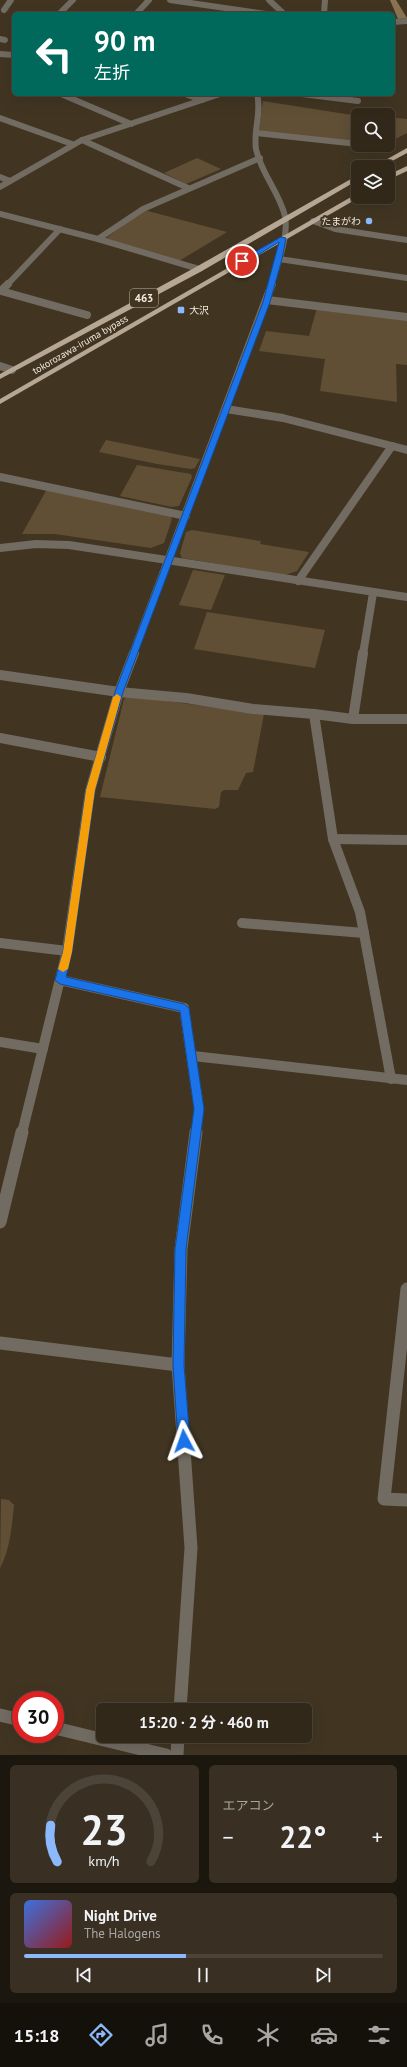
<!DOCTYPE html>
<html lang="ja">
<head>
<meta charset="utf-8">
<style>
  body { margin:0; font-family:"PT Sans","Noto Sans JP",sans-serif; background:#393023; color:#f1f3f6; height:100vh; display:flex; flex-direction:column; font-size:15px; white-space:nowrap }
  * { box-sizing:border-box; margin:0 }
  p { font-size:13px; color:#a8a6a2 }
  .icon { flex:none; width:22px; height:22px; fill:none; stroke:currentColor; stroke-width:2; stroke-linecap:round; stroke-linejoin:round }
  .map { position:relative; height:1755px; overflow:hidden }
  .side { display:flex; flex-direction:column; gap:10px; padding:10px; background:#1b160e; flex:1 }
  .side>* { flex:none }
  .guide { position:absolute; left:12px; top:12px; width:383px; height:84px; border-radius:6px; box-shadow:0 4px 16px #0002,0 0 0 1px #4c4439; background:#00695c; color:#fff; overflow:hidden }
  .tools { position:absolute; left:351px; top:108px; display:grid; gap:8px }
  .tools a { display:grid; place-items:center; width:44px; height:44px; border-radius:6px; background:#31281a; box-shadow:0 4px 16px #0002,0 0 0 1px #4c4439; font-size:20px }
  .speed { position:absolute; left:12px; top:1691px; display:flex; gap:8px; font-size:20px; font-weight:700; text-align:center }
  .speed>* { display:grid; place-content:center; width:52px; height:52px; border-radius:50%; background:#31281a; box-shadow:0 4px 16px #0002,0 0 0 1px #4c4439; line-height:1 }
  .speed .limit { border:6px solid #d22; background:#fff; color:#111 }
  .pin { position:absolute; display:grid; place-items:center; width:34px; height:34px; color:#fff; margin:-17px; border:2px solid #fff; border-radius:50%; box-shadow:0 1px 4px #0007 }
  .me { position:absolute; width:44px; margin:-22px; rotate:356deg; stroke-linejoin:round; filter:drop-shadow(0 0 3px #0008) }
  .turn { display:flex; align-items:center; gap:14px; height:84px; padding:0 16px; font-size:18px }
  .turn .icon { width:52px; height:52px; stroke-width:2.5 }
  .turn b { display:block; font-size:28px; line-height:34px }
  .big { font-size:30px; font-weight:700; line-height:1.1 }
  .side .tile { flex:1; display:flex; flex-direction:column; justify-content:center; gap:6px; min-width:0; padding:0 14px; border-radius:6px; background:#393023 }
  .side .dial { align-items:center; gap:0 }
  .dial svg { height:104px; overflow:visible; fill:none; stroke:#4c4439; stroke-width:7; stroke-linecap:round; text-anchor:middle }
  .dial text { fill:#f1f3f6; stroke:none }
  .song { display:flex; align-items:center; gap:12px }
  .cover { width:48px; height:48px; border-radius:6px; background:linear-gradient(135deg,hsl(220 70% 55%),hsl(0 70% 35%)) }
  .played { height:4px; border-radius:2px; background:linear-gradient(90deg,#8cb9fc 45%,#4c4439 45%) }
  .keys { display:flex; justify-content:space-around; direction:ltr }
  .heat { display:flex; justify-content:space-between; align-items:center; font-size:22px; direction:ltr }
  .side .tiles { flex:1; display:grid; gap:10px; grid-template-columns:1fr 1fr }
  .tile:last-child { grid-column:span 2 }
  .trip { position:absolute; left:96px; top:1703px; width:216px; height:40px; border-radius:6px; background:#31281a; box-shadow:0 4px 16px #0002,0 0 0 1px #4c4439; font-weight:700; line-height:40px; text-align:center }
  .dock { display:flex; height:64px; justify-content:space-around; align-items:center; background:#14100a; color:#a8a6a2 }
  .dock .icon { width:28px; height:28px }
  .dock .active { color:#8cb9fc }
  .dock b { font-size:18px; color:#f1f3f6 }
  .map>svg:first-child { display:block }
  .green { fill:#604f35 }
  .water { fill:#897352 }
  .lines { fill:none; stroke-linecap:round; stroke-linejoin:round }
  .service-far2 { stroke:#716b62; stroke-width:6 }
  .service-far1 { stroke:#716b62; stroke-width:8 }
  .service { stroke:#716b62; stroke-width:10 }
  .minor-far3 { stroke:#716b62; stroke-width:6 }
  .minor-far2 { stroke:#716b62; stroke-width:8 }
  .minor-far1 { stroke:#716b62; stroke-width:10 }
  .minor { stroke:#716b62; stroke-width:13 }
  .trunk { fill:#b5a793; fill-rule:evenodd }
  .route { fill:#1a73e8; stroke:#114b97 }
  .slow { fill:#f59e0b }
  .poi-dot { fill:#8cb9fc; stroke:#413522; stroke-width:1.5 }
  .labels { text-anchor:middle; stroke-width:4; stroke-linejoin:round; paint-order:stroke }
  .far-poi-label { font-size:10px; fill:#f2eadf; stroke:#413522; text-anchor:end }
  .far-street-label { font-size:10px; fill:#f2eadf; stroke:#413522 }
  .shield { fill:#413522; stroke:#bdb4a6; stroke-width:1 }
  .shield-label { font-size:11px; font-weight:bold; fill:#f2eadf }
</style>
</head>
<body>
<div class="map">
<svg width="407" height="1755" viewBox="0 0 407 1755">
  <rect width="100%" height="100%" fill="#413522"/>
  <g class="green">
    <polygon points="263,101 358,116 356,143 259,131"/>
    <polygon points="388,117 407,119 407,133 388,143"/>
    <polygon points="197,158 221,169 186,184 164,173"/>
    <polygon points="144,210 227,232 179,261 105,239"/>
    <polygon points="317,308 407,320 407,365 396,364 397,402 320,391 325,359 259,351 266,331 309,336"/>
    <polygon points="106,440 200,459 195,468 191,469 157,464 99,452"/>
    <polygon points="137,465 191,474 192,477 179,506 172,507 120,496"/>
    <polygon points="47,489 169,514 172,519 164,543 151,548 55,534 22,534"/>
    <polygon points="192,530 261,541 260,544 309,552 297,571 285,575 182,558 180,553 186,532"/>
    <polygon points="193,570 225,575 211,610 179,605"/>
    <polygon points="207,612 325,630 315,668 194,649"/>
    <polygon points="129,696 264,714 253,772 246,773 238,790 224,790 221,792 219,807 215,809 100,797 124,699"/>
    <path d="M 1,1499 L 9,1500 L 14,1505 C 12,1525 10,1550 0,1568 Z"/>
  </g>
  <polygon class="water" points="390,0 396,0 407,18 398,19"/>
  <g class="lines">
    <g class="service-far2">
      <polyline points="4,10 11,0"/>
      <polyline points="136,14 149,0"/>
      <polyline points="0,39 5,40"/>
      <polyline points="61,94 131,124"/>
      <polyline points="0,118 72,144"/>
      <polyline points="256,133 358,144"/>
      <polyline points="368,145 388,147"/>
      <polyline points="0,177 10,181"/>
      <polyline points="7,285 60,229"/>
    </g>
    <g class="service-far1">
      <polyline points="8,284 1,291 87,315"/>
      <polyline points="267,300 407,317"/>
      <polyline points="0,366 12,370"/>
      <polyline points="363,654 373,593"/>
    </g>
    <g class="service">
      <polyline points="353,719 363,653"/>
      <polyline points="0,738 101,757"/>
      <polyline points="333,839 407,840"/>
      <polyline points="242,923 364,933"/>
      <polyline points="391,1079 360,912 333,839 314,714 353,719 407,719"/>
    </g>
    <g class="minor-far3">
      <polyline points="170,0 266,14"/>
      <polyline points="269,0 284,14"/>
      <polyline points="59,14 73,0"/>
      <polyline points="324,14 325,0"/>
      <polyline points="393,22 407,21"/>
      <polyline points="0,54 14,55"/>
      <polyline points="185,94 202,100"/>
      <path d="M 257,94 C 262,113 253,130 256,149 C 261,173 279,192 285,216 C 289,235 277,267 271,285"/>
      <polyline points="302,94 358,101"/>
      <polyline points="82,140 188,188"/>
      <polyline points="0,187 82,140 220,94"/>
      <polyline points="0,214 98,239 199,269"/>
      <polyline points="313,221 335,229 407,240"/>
      <polyline points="98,239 143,209 260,158"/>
      <polyline points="279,259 407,278"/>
    </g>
    <g class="minor-far2">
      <polyline points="226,409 283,418 392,446 298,581"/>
      <polyline points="392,446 407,450"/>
      <polyline points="0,477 186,516"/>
      <polyline points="0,548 36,544 69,545 407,597"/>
      <polyline points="133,654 272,284"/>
    </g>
    <g class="minor-far1">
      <polyline points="0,675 119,692 186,698 253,709 314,714"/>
      <polyline points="0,943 67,951"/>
      <polyline points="60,980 184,1008 199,1109 196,1133"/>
      <polyline points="0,1042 43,1049"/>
      <polyline points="193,1056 407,1080"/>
      <polyline points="22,1133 67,951 90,791 119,692 134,653"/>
    </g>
    <g class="minor">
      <polyline points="0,1222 22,1132"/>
      <polyline points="407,1289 384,1499 407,1500"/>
      <polyline points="0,1343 178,1365"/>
      <polyline points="180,1710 191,1548 178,1365 181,1249 196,1132"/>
      <polyline points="0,1715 21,1720"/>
      <polyline points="55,1728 166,1755"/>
      <polyline points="177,1755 178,1736"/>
    </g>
    <g class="trunk">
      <polygon points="407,148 407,153 381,167 373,167"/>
      <polygon points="407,166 407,171 388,180 388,175"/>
      <polygon points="358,175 358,180 202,271 0,379 0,374 196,267"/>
      <polygon points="358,193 358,197 360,197 0,404 0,399"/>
    </g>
  </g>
  <polygon class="route" points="281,237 286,238 282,259 270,302 123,692 95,790 72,952 66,977 184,1004 189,1008 204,1109 186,1249 184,1365 190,1441 188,1445 184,1447 179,1445 178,1441 173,1365 175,1249 194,1109 180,1011 60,984 55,980 63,952 86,790 115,692 263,302 279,242 245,263 239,261"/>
  <polygon class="slow" points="117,694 121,697 95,790 72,952 68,969 63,972 58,969 63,952 86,790 113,697"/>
  <g class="poi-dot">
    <circle cx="369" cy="221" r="4"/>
    <rect x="177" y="306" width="8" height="8" rx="2"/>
  </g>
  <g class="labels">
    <g class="far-poi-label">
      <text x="361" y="225">たまがわ</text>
      <text x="189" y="314" text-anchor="start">大沢</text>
    </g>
    <g class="far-street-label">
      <text transform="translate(80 344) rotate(-30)" y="4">tokorozawa-iruma bypass</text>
    </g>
    <rect class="shield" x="130" y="289" width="28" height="18" rx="3"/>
    <g class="shield-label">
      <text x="144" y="302">463</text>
    </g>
  </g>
</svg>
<div class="tools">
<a><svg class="icon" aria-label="search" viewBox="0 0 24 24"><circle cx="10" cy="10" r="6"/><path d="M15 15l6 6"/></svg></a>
<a><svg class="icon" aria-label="layers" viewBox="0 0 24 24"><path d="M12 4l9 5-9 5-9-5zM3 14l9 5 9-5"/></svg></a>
</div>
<div class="speed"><div class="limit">30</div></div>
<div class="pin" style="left:242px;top:261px;background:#d93025"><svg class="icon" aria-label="arrive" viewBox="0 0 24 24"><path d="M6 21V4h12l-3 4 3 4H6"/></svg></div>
<svg class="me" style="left:184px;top:1441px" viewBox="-20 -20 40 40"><path d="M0-17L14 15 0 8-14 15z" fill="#1a73e8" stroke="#fff" stroke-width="4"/></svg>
<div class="trip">15:20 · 2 分 · 460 m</div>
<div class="guide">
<div class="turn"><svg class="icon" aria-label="left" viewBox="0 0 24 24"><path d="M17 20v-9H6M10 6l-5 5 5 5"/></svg><div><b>90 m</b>左折</div></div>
</div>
</div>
<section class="side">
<div class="tiles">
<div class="tile dial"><svg viewBox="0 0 100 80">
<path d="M14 69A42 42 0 1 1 86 69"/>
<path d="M14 69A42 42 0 0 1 9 41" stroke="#8cb9fc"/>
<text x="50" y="56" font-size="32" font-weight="700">23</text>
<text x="50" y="72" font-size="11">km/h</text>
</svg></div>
<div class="tile"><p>エアコン</p>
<div class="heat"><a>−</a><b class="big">22°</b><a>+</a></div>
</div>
<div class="tile">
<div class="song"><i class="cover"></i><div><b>Night Drive</b><p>The Halogens</p></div></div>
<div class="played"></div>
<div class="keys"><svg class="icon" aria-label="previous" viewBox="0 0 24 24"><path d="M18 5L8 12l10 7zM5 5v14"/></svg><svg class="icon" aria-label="pause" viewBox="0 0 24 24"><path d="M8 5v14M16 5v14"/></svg><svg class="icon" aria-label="next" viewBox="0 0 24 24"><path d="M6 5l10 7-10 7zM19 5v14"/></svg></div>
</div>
</div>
</section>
<nav class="dock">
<b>15:18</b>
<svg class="icon active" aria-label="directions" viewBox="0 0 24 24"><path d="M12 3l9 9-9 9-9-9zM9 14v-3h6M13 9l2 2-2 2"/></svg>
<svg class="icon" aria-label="music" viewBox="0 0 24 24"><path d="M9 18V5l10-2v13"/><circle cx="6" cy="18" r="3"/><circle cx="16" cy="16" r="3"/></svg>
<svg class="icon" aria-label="phone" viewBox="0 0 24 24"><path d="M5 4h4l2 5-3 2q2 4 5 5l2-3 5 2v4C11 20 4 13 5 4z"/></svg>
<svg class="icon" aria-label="climate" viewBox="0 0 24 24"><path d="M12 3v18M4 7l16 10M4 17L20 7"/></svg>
<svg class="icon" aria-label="car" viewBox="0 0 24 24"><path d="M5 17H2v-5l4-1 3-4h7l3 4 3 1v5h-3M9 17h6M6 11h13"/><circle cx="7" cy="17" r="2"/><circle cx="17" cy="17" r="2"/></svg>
<svg class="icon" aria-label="filters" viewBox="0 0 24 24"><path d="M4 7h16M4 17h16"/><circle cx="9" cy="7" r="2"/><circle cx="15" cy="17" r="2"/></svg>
</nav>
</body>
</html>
